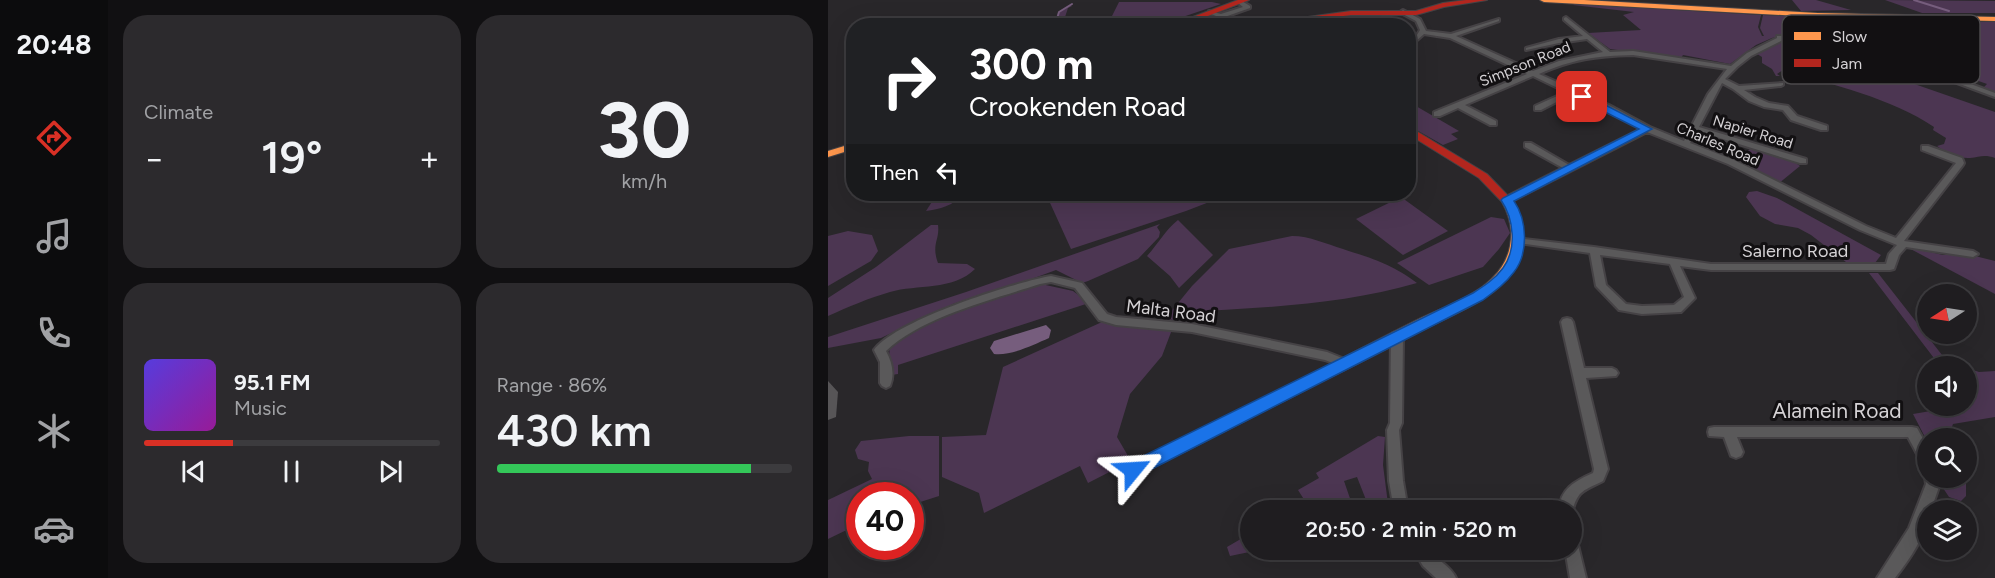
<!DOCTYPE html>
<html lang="en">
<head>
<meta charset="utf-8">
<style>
  body { margin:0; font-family:Figtree,sans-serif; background:#2c2a2d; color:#f1f3f6; height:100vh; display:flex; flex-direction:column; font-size:22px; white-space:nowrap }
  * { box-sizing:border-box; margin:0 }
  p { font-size:20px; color:#a1a2a5 }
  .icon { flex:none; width:33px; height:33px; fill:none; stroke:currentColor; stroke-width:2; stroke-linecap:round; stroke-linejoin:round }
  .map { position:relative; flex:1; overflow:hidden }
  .details { display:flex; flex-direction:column; gap:15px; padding:15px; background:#111012; width:720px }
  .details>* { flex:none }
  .banner { position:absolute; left:18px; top:18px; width:570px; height:183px; border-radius:24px; box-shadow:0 6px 24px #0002,0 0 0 2px #3c3b3e; background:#202124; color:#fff; overflow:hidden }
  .needle { width:39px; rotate:258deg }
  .buttons { position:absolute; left:1089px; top:284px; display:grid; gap:12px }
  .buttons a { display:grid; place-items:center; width:60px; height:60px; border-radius:50%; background:#1f1d20; box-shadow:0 6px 24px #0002,0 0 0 2px #3c3b3e; font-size:30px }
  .speed { position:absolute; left:18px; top:482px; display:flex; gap:12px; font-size:30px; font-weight:700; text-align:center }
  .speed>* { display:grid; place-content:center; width:78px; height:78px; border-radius:50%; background:#1f1d20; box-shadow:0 6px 24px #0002,0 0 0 2px #3c3b3e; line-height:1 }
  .speed .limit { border:9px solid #d22; background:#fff; color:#111 }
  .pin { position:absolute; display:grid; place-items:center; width:51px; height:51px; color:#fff; margin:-26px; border-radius:12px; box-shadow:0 3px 9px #0006 }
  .me { position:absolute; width:66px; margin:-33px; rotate:63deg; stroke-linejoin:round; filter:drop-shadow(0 0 4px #0008) }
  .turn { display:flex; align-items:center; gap:21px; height:126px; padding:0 24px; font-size:27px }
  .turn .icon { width:78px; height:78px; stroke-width:2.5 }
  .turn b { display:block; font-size:42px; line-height:51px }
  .then { display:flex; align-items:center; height:57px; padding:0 24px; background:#0003; gap:12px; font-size:22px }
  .big { font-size:45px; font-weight:600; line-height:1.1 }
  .details .tile { flex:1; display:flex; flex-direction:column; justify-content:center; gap:9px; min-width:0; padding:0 21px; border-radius:24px; background:#2c2a2d }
  .details .dial { align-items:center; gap:0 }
  .dial b { font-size:78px; line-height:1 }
  .song { display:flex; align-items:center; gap:18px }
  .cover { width:72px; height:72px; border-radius:9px; background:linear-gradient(135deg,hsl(250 70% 55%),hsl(300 70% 35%)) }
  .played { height:6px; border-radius:3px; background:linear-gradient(90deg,#d93025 30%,#3c3b3e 30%) }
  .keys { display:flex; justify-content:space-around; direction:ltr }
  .heat { display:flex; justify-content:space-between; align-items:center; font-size:33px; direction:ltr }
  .charge { height:9px; border-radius:4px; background:linear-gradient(90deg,#34c759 86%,#3c3b3e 0) }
  .details .tiles { flex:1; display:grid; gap:15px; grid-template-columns:repeat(2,1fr) }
  .trip { position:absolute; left:412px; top:500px; width:342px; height:60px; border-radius:30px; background:#1f1d20; box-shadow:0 6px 24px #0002,0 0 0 2px #3c3b3e; font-weight:600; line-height:60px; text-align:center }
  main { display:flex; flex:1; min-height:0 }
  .tabs { display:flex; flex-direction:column; width:108px; justify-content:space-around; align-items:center; background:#0c0c0d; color:#a1a2a5 }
  .tabs .icon { width:42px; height:42px }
  .tabs .selected { color:#d93025 }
  .tabs b { font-size:27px; color:#f1f3f6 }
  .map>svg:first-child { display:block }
  .green { fill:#4c3652 }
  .water { fill:#765d7d }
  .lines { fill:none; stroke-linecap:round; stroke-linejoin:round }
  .stream { stroke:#765d7d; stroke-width:2 }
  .street-casing { stroke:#454245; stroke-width:4 }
  .slow-casing { stroke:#454245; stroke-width:2 }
  .jam-casing { stroke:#454245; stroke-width:2 }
  .street { fill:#5a595a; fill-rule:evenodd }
  .slow { fill:#ff974d; fill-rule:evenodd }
  .jam { fill:#b3261e; fill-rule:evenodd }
  .shaded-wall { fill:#575557 }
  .route { fill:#1a73e8; stroke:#114b97; stroke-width:1.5 }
  .labels { text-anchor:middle; stroke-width:6; stroke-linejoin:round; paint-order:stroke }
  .far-street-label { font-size:15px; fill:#d5d2d5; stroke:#121012 }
  .street-label { font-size:18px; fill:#d5d2d5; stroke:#121012 }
  .near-street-label { font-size:21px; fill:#d5d2d5; stroke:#121012 }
  .key { fill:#121012; stroke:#4c4a4c; stroke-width:1.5 }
  .key-label { font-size:16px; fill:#d5d2d5 }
</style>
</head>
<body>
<main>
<nav class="tabs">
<b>20:48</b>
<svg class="icon selected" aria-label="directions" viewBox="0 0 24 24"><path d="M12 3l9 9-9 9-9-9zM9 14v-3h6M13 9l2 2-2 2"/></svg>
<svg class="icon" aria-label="music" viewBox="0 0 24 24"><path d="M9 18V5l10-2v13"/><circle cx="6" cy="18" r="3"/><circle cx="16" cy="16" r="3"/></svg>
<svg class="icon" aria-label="phone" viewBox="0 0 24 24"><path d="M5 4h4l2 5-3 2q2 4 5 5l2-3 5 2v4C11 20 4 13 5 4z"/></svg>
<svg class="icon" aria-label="climate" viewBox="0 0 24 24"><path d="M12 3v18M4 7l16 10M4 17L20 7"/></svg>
<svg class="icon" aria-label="car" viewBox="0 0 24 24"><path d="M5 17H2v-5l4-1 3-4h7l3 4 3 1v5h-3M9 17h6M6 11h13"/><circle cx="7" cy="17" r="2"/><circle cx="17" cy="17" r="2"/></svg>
</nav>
<section class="details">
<div class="tiles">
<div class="tile"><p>Climate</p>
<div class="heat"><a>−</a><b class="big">19°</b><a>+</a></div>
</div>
<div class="tile dial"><b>30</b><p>km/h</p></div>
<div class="tile">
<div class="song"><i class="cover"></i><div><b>95.1 FM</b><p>Music</p></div></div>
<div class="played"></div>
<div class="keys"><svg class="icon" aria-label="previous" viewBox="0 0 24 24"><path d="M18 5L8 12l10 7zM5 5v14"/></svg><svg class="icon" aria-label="pause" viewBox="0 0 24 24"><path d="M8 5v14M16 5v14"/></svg><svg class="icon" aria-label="next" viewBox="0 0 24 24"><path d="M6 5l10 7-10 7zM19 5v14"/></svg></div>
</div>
<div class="tile"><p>Range · 86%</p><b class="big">430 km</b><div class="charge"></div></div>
</div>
</section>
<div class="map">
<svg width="1167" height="578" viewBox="0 0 1167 578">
  <rect width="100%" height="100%" fill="#29272a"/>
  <g class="green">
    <polygon points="964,0 988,0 1023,10 973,11"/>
    <polygon points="1057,0 1167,1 1167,13 1094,13"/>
    <polygon points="291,2 384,2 393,4 331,25 223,25 228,22 231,12 242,6 244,6 240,8 236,20 284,16"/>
    <polygon points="747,4 933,15 930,27 934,36 936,36 932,28 935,15 1006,18 1011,21 944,38 928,45 902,64 855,55 853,58 782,49 760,33 813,30 795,15 806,12 745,5"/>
    <polygon points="1031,19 1077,20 1093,32 1147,33 1137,22 1167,22 1167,92 1156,87 1159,84 1125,72 1147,60"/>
    <path d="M 950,41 L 977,46 L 1167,112 L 1167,158 C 1156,154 1152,157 1142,158 C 1132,159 1117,152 1109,146 L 1116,144 L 1118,138 L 1105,130 L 1106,127 C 1063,98 1005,85 955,70 L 949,74 L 952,76 L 948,76 L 944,69 L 934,63 L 934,57 L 926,52 Z"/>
    <polygon points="581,102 631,131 623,134 630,139 615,145 585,128 585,124 581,121"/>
    <polygon points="923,148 965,161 972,166 950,184 907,163"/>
    <polygon points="929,191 949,198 1053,255 1047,263 1018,262 983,235 970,228 947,224 932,216 918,197 921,192"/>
    <path d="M 109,194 L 134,194 C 126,206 111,209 98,211 Z"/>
    <polygon points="218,194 402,194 358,211 243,249"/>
    <polygon points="573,197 620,231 575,255 528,219"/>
    <polygon points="663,217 676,219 682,233 671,249 655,267 601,285 569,263"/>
    <path d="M 350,220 L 385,255 L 351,288 L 342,276 L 319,256 C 330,244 338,229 350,220 Z"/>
    <polygon points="332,224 329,227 332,232 331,237 310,259 260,281 254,283 228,270 174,290 154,294 125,304 53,338 0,348 0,337 138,292"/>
    <path d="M 103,225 L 110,225 C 112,240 103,244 110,263 L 139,264 L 147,269 C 125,291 89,284 62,292 C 41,298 20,307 0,316 L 0,298 L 48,267 Z"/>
    <polygon points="20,231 44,235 50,251 43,261 0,286 0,236"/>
    <path d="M 464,236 C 482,236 498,244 515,249 C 545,259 562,263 589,283 C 514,305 431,308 353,312 L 348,320 L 337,319 L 364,286 L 401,249 Z"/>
    <polygon points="1077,246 1115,255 1143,255 1167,261 1167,294"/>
    <polygon points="1041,273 1050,273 1114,355 1134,366 1112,366"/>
    <path d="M 213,284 L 245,291 L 261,303 L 70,365 L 70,374 L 63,375 L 62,374 C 62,365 59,348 65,341 C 79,325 186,293 213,284 Z"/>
    <polygon points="274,322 345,327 334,356 302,394 289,437 303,461 260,483 252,466 156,513 151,493 114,477 114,437 158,435 175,367"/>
    <polygon points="1139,368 1151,372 1167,371 1167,417 1125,424 1120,438 1100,438 1099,441 1085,414 1138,405"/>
    <polygon points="81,436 111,436 111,496 83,505 82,495 32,495 31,524 0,539 0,500 44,479 40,471 41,462 30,459 27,450 33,441"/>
    <polygon points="550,436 557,437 555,465 560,504 558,510 542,510 529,477 516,481 526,510 461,510 477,501 470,490 491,478 488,473"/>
    <polygon points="1119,477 1138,477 1138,496 1133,501 1121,497 1115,488"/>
    <polygon points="423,533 423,549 436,549 402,556 399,547"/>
  </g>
  <path class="water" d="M 218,325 L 223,330 L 221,338 C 205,345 183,356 166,354 L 162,348 L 166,341 Z"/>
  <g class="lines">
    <g class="stream">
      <polyline points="1086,0 1121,11"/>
      <polyline points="223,26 228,22 231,12 244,4"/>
    </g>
    <g class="street-casing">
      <g id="street">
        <polygon points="412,0 422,6 422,8 371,26 361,26 388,16 381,13 381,11 393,14 415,7 409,2"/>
        <path d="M 575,10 L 592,19 L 598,31 L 623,34 L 671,19 L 671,21 L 628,36 L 705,71 L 731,61 L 775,52 L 759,39 L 731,43 L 698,50 L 698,48 L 731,39 L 755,36 L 736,20 L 736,18 L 738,17 L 782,52 L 805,51 L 903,66 L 919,53 L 949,38 L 949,36 L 954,36 L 1023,15 L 1023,17 L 961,38 L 994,45 L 1019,43 L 1043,47 L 1167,93 L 1167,97 L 1040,50 L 1019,47 L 994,49 L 955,40 L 923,56 L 909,67 L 897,79 L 911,86 L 955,83 L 955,85 L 953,86 L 916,90 L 927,97 L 941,103 L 960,106 L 969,116 L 999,126 L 999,130 L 993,130 L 963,120 L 955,110 L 936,107 L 921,101 L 905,89 L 894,83 L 871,127 L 978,159 L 978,163 L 972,163 L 869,131 L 862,143 L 906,160 L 1038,226 L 1068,238 L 1128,163 L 1094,150 L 1094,146 L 1100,146 L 1134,158 L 1136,163 L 1135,165 L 1076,241 L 1145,251 L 1150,254 L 1145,257 L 1078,247 L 1071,255 L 1066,269 L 1062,270 L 883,270 L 852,266 L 867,298 L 853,312 L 814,314 L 791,310 L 768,286 L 762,253 L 690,243 L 687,242 L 685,240 L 687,238 L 766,247 L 883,264 L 1058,264 L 1061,254 L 1069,245 L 1032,230 L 900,164 L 819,132 L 682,202 L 676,202 L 675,200 L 676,198 L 735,168 L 697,147 L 697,143 L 703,143 L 741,165 L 813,129 L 744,94 L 713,110 L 707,110 L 707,106 L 738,92 L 705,76 L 637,105 L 668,121 L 668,125 L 662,125 L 630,108 L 612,116 L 606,116 L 606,112 L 699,74 L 622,38 L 596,34 L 580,48 L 580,42 L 589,35 L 592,30 L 588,21 L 573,13 L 572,12 ZM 805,55 L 899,69 L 880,94 L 856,141 L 822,127 L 781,105 L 711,74 C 745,59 768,56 805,55 ZM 772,255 L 842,264 L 856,297 L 846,305 L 814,306 L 798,304 L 778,285 Z"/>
        <path d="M 223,276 L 254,283 L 279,314 L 288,317 L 364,324 L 499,352 L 519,360 L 521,363 L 519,366 L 515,367 L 497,360 L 364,332 L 288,325 L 271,320 L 247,288 L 223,282 L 212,284 C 166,299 93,317 58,351 C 64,362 67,374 62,386 L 58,388 L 54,386 L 52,383 L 52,362 L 46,350 C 66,321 187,282 223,276 Z"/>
        <path d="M 739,318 L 743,319 L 745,322 L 756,368 L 784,368 L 788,370 L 790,373 L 788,376 L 758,378 L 780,469 L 775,481 C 755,491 750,490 744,512 L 744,510 L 731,510 C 732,489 747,481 765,473 L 766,469 L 733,322 L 735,319 Z"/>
        <polygon points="569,332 573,333 575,336 574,423 571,430 575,481 580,510 566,510 561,481 559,430 562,423 563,336 565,333"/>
        <polygon points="886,427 1084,427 1089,428 1100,448 1100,467 1095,465 1080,437 909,437 915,452 913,456 908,458 903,456 896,437 881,436 880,432 881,428"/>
        <path d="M 1099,473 L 1100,477 L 1111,477 L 1112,484 L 1103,510 L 1100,510 C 1100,534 1081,560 1067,578 L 1049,578 L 1081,528 L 1098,484 L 1097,477 Z"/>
        <polygon points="744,539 749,541 758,578 742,578 737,549 744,549"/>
        <path d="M 585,549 L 601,549 C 608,560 623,566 628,578 L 608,578 L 595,566 Z"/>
      </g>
    </g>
    <g class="slow-casing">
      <g id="slow">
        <polygon points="712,0 756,0 989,13 1167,17 1167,21 989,17 716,2"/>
        <polygon points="26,143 26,149 0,157 0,151"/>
        <path d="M 680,199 L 684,200 C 694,215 698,230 694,248 C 686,293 636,309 599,328 C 572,342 545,356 517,370 L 512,372 L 507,370 L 504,366 L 507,362 C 534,348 561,334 589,320 C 623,303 674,289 682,246 C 685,230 682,216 674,202 Z"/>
      </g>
    </g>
    <g class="jam-casing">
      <g id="jam">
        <polygon points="410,0 421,0 354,26 341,26"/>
        <polygon points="638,0 659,0 616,7 588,15 523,15 441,26 414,26 523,11 588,11 615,3"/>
        <polygon points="580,126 659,174 684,200 686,202 684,204 676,204 651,178 580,134"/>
        <polygon points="512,360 517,362 520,366 517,370 311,475 305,478 299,475 296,470 299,465"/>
      </g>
    </g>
    <use href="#street" class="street"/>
    <use href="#slow" class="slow"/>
    <use href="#jam" class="jam"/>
  </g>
  <polygon class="shaded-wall" points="0,381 10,392 8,417 0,420"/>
  <path class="route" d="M 751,95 L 758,95 L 824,129 L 686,201 C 699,220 701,253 686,272 C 677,284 667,291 655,300 L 312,475 L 305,478 L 299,475 L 297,470 L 299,464 L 645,293 C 656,286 667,279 675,268 C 689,249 686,219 673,200 L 675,198 L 811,129 L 751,99 Z"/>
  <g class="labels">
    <g class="far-street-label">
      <text transform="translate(697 64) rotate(-22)" y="5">Simpson Road</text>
      <text transform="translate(925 132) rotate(17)" y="5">Napier Road</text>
      <text transform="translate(890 144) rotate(23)" y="5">Charles Road</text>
    </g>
    <g class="street-label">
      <text x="967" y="257">Salerno Road</text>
      <text transform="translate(343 311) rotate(7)" y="6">Malta Road</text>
    </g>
    <g class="near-street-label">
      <text x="1009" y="418">Alamein Road</text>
    </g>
  </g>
  <rect x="954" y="15" width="198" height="69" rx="9" class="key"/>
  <rect x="966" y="32" width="27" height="8" fill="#ff974d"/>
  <rect x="966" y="59" width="27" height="8" fill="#b3261e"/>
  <g class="key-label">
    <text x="1004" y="42">Slow</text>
    <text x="1004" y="69">Jam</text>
  </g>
</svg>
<div class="buttons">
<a><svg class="needle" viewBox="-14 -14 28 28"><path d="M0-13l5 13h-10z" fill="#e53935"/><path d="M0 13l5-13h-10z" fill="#a1a2a5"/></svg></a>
<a><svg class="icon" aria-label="sound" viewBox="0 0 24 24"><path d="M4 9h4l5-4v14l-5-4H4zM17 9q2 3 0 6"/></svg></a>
<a><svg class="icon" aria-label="search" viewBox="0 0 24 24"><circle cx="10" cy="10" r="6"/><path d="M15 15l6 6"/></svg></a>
<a><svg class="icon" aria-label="layers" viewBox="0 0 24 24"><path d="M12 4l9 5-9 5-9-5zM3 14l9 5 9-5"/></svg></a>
</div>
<div class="speed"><div class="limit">40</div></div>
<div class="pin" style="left:754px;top:97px;background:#d93025"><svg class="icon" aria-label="arrive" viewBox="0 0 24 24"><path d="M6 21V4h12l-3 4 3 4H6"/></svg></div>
<svg class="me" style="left:305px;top:470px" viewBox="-20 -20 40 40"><path d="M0-17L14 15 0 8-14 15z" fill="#1a73e8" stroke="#fff" stroke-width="4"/></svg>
<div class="trip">20:50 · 2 min · 520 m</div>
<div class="banner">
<div class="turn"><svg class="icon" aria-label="right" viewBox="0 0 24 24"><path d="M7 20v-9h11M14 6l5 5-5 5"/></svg><div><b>300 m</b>Crookenden Road</div></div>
<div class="then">Then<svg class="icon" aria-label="left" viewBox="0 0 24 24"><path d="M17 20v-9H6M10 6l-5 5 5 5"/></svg></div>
</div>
</div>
</main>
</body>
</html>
